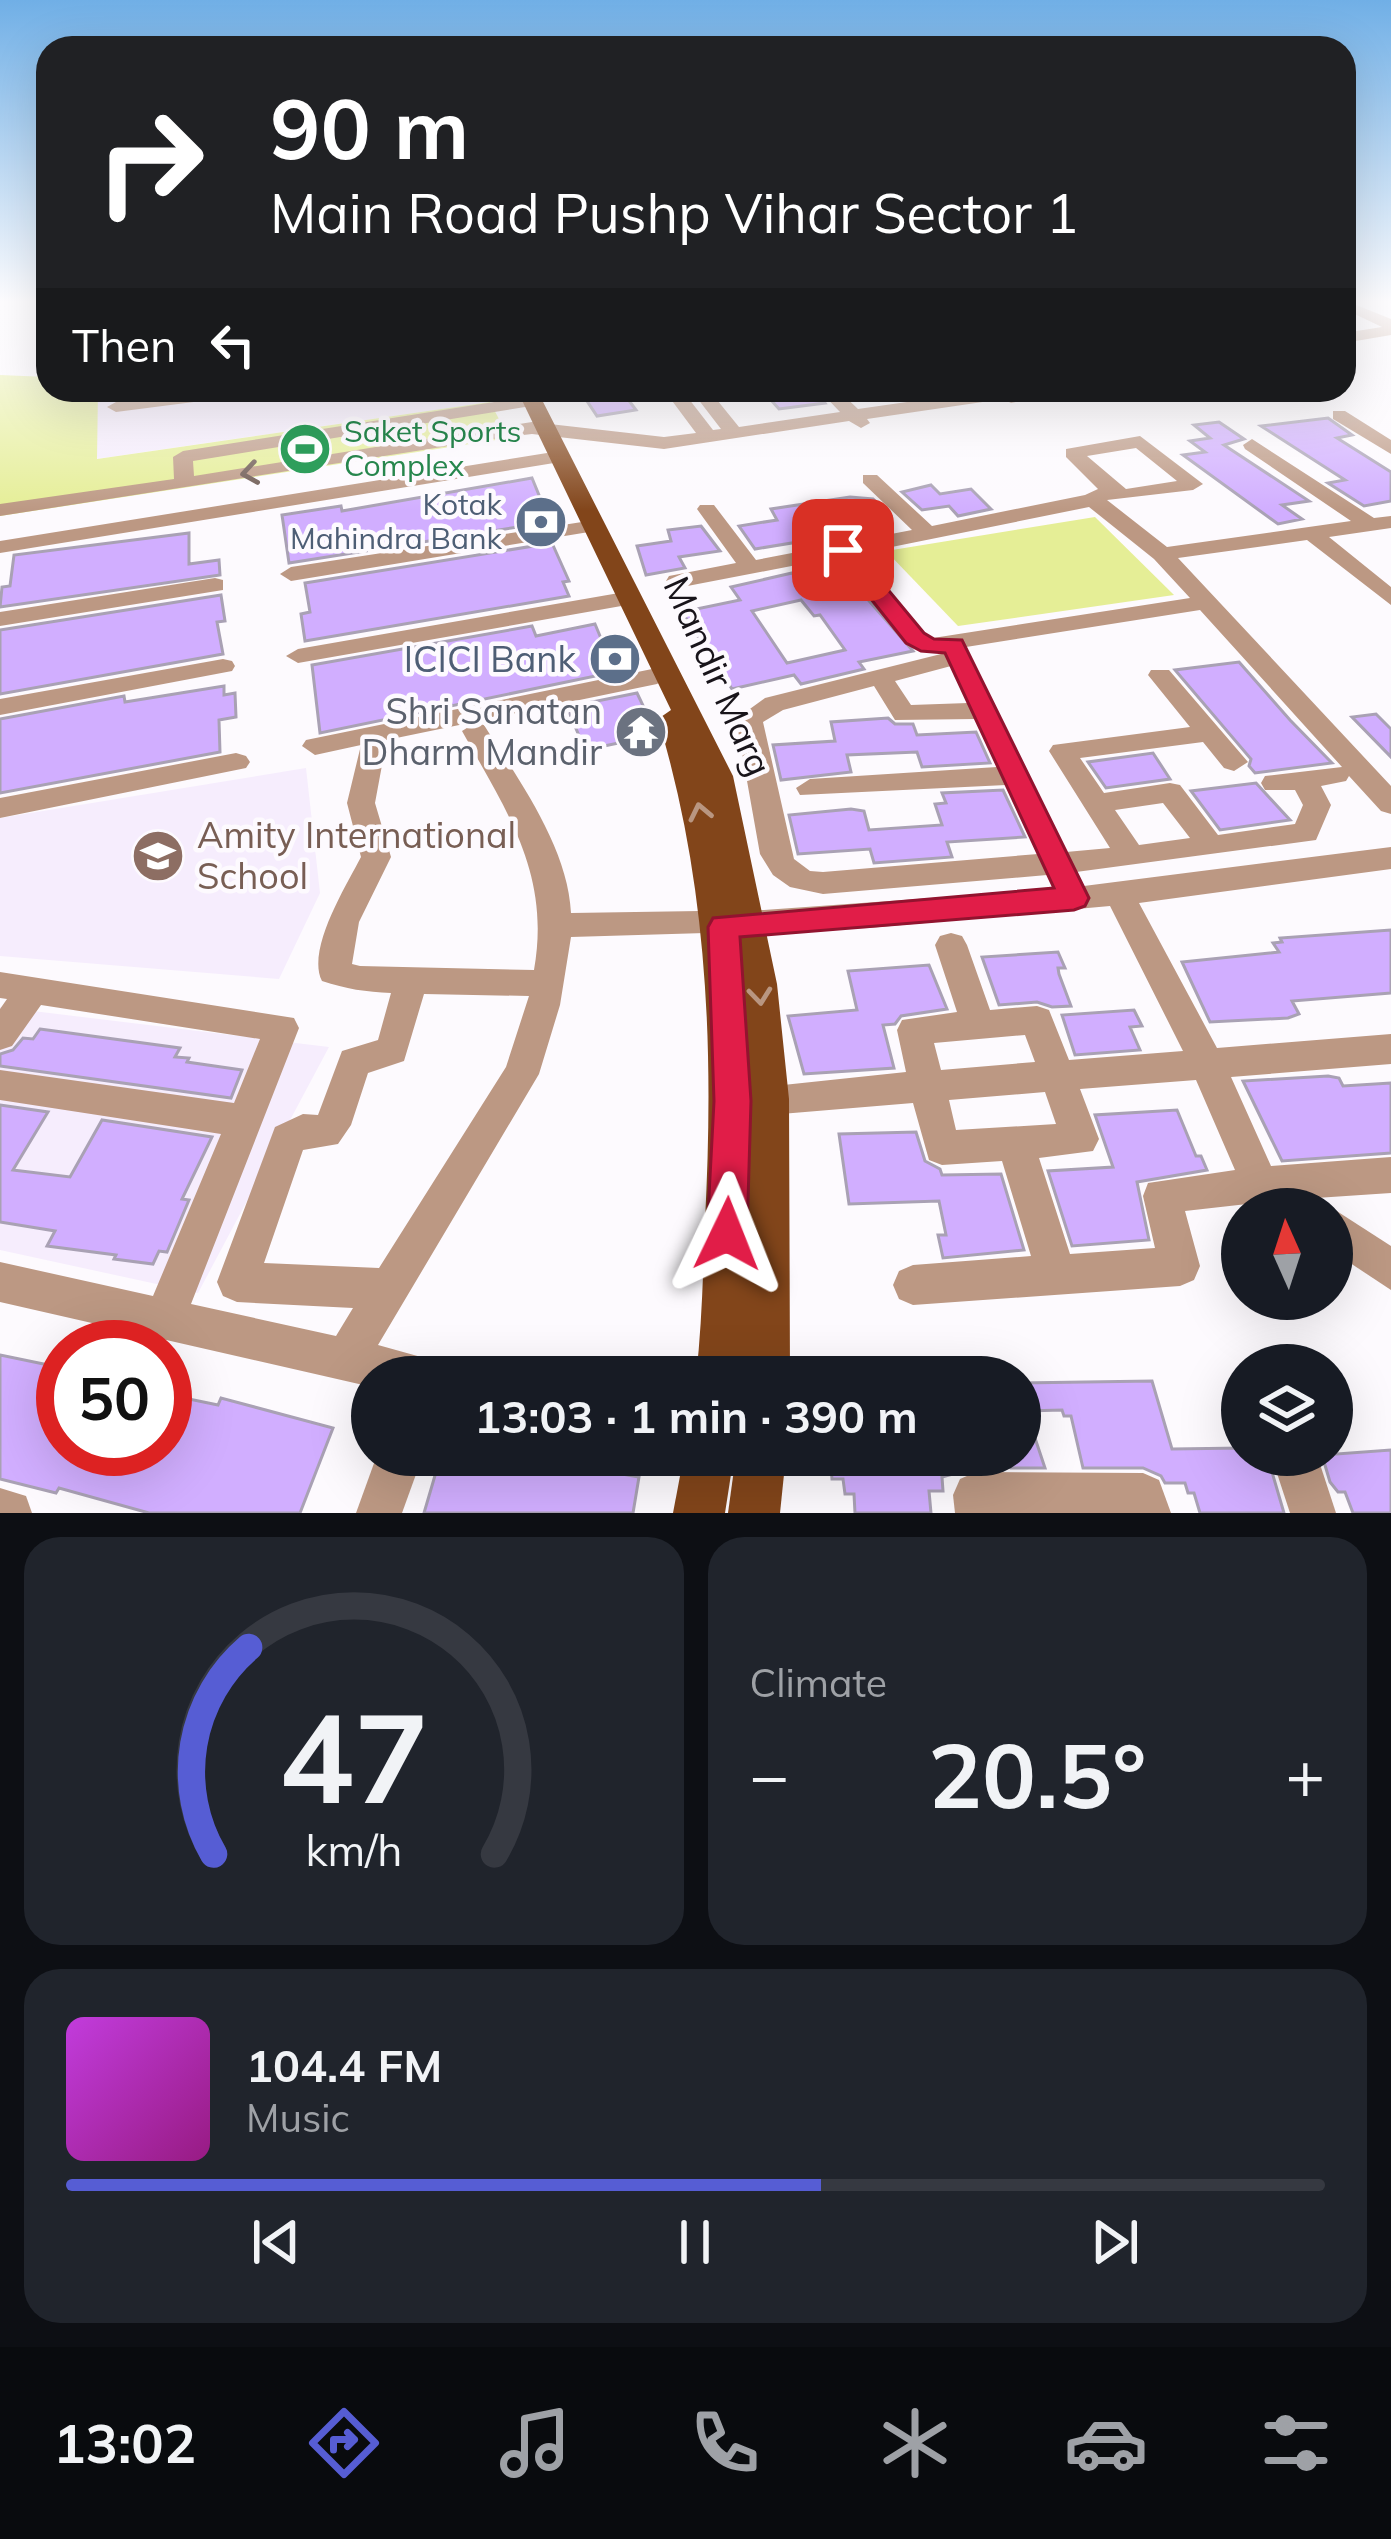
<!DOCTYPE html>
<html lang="en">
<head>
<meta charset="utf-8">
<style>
  body { margin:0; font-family:Mulish,sans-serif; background:#20242c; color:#f1f3f6; height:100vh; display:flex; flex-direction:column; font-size:45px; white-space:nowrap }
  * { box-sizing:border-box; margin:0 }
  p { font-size:39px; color:#9ea1a6 }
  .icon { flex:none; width:66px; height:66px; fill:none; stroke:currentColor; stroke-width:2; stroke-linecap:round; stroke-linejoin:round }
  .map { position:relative; height:1513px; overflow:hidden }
  .side { display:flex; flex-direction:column; gap:24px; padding:24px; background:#0d0f14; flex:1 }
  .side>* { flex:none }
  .guide { position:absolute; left:36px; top:36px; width:1320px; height:366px; border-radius:36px; box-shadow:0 12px 48px #0002; background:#202124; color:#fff; overflow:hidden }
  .needle { width:78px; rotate:357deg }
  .controls { position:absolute; left:1221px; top:1188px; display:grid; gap:24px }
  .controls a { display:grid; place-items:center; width:132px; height:132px; border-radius:50%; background:#171b24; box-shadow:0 12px 48px #0002; font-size:60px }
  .speed { position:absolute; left:36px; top:1320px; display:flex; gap:24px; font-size:60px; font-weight:700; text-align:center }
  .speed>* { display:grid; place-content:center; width:156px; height:156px; border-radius:50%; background:#171b24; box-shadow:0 12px 48px #0002; line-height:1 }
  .speed .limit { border:18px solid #d22; background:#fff; color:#111 }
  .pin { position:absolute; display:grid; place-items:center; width:102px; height:102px; color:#fff; margin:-51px; border-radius:24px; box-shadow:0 6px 18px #0006 }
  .me { position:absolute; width:132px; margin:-66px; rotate:2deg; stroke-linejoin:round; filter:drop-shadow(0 0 9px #0008) }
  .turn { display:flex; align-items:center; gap:42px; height:252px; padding:0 36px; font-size:54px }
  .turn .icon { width:156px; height:156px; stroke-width:2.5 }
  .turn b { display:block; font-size:84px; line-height:102px }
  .then { display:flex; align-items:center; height:114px; padding:0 36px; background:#0003; gap:24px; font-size:45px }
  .big { font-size:90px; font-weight:700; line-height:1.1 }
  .side .tile { flex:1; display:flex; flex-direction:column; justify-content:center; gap:18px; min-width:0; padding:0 42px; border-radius:36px; background:#20242c }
  .side .dial { align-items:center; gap:0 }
  .dial svg { height:312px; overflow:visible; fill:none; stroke:#363941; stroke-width:7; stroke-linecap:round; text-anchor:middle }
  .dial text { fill:#f1f3f6; stroke:none }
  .song { display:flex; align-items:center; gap:36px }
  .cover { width:144px; height:144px; border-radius:18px; background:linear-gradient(135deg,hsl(290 70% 55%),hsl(310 70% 35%)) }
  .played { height:12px; border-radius:6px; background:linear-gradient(90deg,#565dd4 60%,#363941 60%) }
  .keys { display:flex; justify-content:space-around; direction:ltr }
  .heat { display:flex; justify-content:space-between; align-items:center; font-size:66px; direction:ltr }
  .side .tiles { flex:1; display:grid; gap:24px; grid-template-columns:1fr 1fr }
  .tile:last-child { grid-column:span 2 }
  .trip { position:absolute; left:351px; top:1356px; width:690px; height:120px; border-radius:60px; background:#171b24; box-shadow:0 12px 48px #0002; font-weight:700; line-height:120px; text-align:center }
  .tabs { display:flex; height:192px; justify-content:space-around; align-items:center; background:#090b0e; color:#9ea1a6 }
  .tabs .icon { width:84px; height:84px }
  .tabs .on { color:#565dd4 }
  .tabs b { font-size:54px; color:#f1f3f6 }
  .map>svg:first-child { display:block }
  .built { fill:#f6edfd }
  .green { fill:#e5ee96 }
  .building { fill:#d1aeff; stroke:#a9a1b4; stroke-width:3; fill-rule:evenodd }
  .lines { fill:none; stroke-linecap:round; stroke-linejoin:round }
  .minor { fill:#bc9883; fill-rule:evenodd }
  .major { fill:#82451a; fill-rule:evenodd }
  .oneway { stroke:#6a564e }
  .oneway2 { stroke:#b99681 }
  .route { fill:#e11d48; stroke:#92132f; stroke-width:3 }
  .labels { text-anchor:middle; stroke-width:9; stroke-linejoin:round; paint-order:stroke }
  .far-leisure-label { font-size:30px; fill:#27864d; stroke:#fdfafe; text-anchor:start }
  .far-service-label { font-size:30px; fill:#4e5e75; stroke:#fdfafe; text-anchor:end }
  .service-label { font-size:36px; fill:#4e5e75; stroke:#fdfafe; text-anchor:end }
  .street-label { font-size:36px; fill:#18141a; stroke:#fdfafe }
  .worship-label { font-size:36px; fill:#5b616d; stroke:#fdfafe; text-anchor:end }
  .education-label { font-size:36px; fill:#785e54; stroke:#fdfafe; text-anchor:start }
</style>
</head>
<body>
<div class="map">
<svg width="1391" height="1513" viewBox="0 0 1391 1513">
  <rect width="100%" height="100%" fill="#fdfafe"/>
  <g class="built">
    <polygon points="98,390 485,390 490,402 96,459"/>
    <polygon points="306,768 320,893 279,979 0,956 0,818"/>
    <polygon points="0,1007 329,1047 198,1293 0,1250"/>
  </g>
  <g class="green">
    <polygon points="0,375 48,377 48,390 98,390 97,459 490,402 509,438 0,516"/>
    <polygon points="1095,517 1174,595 958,626 886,551"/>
  </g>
  <g class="building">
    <polygon points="596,390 621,390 636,410 597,416 581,392"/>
    <polygon points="762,390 815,390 825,403 779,409"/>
    <polygon points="1328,418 1352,435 1337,438 1391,472 1391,501 1364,506 1328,483 1345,480 1261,426"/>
    <polygon points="1219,422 1244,439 1224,445 1309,501 1282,505 1302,519 1278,524 1183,455 1205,452 1190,441 1210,438 1194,425"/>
    <polygon points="532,478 550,522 289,563 282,515 341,506 342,511"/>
    <polygon points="931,485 940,494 971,489 991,509 958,516 949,506 922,510 902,492"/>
    <polygon points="850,497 873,499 890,515 853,524 859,532 755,549 739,526 777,520 771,509"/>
    <polygon points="701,526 720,551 679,557 685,568 646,575 637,546 671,541 668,530"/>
    <polygon points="189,533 189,564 219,560 220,575 0,607 2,587 10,586 14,555"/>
    <polygon points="552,543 569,581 563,582 569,596 305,641 301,614 310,612 305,583"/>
    <path d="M 792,573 L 804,588 L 849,578 L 913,651 L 859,662 L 864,669 L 801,684 L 794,675 L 732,689 L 682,612 L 740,600 L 731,587 ZM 801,600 L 814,616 L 820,615 L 845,650 L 787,663 L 752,611 Z"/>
    <polygon points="221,595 225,621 217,622 223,654 0,694 0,630"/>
    <polygon points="595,624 615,672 320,733 312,665 532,626 536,636"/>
    <polygon points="1239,662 1290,720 1332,763 1255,773 1249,766 1251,759 1175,670"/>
    <polygon points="224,686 224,695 235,693 236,717 219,720 220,752 0,793 0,719 124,696 125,702"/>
    <polygon points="637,693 657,735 585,750 567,707"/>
    <polygon points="1376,714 1391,729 1391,757 1352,717"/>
    <polygon points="888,718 895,724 913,724 917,735 976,732 990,763 922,767 917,752 847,755 851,772 781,780 773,745 835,741 831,722"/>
    <polygon points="1153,753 1170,779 1106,788 1088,762"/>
    <polygon points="1256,783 1290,820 1220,830 1191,791"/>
    <polygon points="1003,790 1025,837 947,842 952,857 874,863 870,849 798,854 789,815 851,809 864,811 869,830 942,825 935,804 946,803 942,793"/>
    <polygon points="1391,930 1391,993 1292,1001 1299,1014 1288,1018 1210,1022 1182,962 1279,952 1273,943 1282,942 1280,938"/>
    <polygon points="1058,952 1065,968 1058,968 1059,974 1071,1006 1052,1007 1037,1002 999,1005 982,957"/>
    <polygon points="929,965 947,1009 901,1016 895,1024 883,1025 894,1068 804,1074 788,1016 857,1010 848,971"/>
    <polygon points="1134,1010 1142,1026 1130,1027 1140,1050 1075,1055 1062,1015"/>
    <polygon points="40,1029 180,1048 175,1057 189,1058 187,1062 242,1070 231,1098 0,1066 0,1054 13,1050 23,1038 33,1039"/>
    <polygon points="1328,1076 1339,1078 1343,1086 1391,1083 1391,1153 1282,1161 1243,1081"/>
    <polygon points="0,1105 48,1112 13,1170 70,1177 102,1120 212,1137 182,1199 189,1200 167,1252 159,1251 153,1264 114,1259 116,1255 47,1246 55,1231 0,1222"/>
    <polygon points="1177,1110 1196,1156 1201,1156 1207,1170 1137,1182 1149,1240 1072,1246 1048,1171 1113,1167 1095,1115"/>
    <polygon points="916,1132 925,1161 940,1169 942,1175 1001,1174 1024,1250 943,1258 938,1235 946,1235 939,1201 849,1204 839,1134"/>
    <polygon points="0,1355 63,1368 63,1449 165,1449 165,1394 218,1405 221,1398 333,1428 300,1513 149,1513 59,1488 56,1493 0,1479"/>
    <polygon points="1152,1381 1172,1449 1242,1448 1242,1455 1267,1455 1284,1513 1200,1513 1194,1493 1188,1493 1185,1483 1165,1483 1161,1476 1143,1468 1083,1468 1071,1416 1064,1416 1062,1410 1026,1411 1045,1468 1011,1468 1008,1455 1020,1455 1020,1383"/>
    <polygon points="1391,1450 1391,1513 1353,1513 1345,1492 1338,1492 1330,1482 1322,1455"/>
    <polygon points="441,1455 491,1455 582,1472 583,1467 639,1477 633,1513 424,1513"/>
    <polygon points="830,1455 973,1455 975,1468 942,1477 943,1491 929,1491 931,1513 855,1513 854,1494 845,1494 843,1479 832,1479"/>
  </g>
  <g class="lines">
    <g class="minor">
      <polygon points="1344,300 1391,319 1391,335 1344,343 1344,333 1382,327 1344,309"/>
      <polygon points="207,390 257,390 248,395 116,412 107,407 116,402"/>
      <polygon points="664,390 682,390 713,430 721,429 691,390 709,390 739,427 840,412 819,390 838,390 858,409 991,390 1074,390 1011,403 1003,399 867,419 870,423 861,428 849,421 664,449 532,434 506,437 0,516 0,504 174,479 173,457 183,451 519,398 525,399 525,407 193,461 194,476 532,422 664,437 696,433"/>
      <polygon points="1333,411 1345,411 1391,440 1391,454 1333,419"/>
      <path d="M 1140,436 L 1203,484 L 1193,490 L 1107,500 L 1167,547 L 1351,521 L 1245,449 L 1243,445 L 1252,439 L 1374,518 L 1391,516 L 1391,528 L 1329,537 L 1391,587 L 1391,605 L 1307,540 L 1178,558 L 1391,786 L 1391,814 L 1381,811 L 1349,776 L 1346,781 L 1321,786 L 1331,805 L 1316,840 L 1076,872 L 1080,880 L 1076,887 L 1391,847 L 1391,869 L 1139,903 L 1217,1048 L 1391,1034 L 1391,1064 L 1231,1077 L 1271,1166 L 1391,1157 L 1391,1193 L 1316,1198 L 1320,1209 L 1266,1209 L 1256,1203 L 1185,1211 L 1200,1266 L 1194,1280 L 1180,1286 L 913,1305 L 899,1299 L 893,1285 L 899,1271 L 913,1265 L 1031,1256 L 1002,1161 L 942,1165 L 929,1160 L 913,1103 L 769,1115 L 756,1110 L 751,1099 L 756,1088 L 906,1072 L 897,1030 L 902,1020 L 957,1012 L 935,945 L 940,936 L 951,933 L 962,936 L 967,945 L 990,1010 L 1037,1006 L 1049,1010 L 1069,1060 L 1183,1051 L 1110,906 L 869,928 L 571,937 L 560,1005 L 539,1074 L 378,1345 L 439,1362 L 446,1377 L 372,1377 L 372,1387 L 0,1302 L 0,1262 L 153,1296 L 221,1134 L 0,1100 L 0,1070 L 234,1103 L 260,1039 L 41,1005 L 12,1046 L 0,1050 L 0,1009 L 7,999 L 0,998 L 0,972 L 294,1018 L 299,1028 L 191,1304 L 336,1336 L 353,1308 L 237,1302 L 223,1296 L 217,1282 L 275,1127 L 303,1114 L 318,1115 L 342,1051 L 378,1040 L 391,993 C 366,992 346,989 322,981 C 306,950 346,886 361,857 L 347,803 L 361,745 L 315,755 L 302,746 L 306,740 L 657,668 L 669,676 L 657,684 L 377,742 L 385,749 L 375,803 L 391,857 L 359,922 L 352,964 L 360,966 L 534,970 C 551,874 507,812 462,731 L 475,723 L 484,725 C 518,779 568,847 571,913 L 764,910 L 1058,889 L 1047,875 L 823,894 L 790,887 L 773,875 L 760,854 L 736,719 L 765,698 L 945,653 L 921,651 L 907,643 L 838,557 L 677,588 L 666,581 L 669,576 L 736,563 L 697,509 L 700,505 L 714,505 L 756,560 L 912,530 L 863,483 L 863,475 L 877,475 L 932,526 L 1085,495 L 1098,489 L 1066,457 L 1066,449 ZM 1136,448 L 1177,481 L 1126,489 L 1087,456 ZM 1089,507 L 1154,559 L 1190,598 L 933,638 L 923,633 L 857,554 ZM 1200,610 L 1342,767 L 1265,776 L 1261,783 L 1265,790 L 1295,790 L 1303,805 L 1295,824 L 1218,835 L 1180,785 L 1170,783 L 1104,793 L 1080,758 L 1203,742 L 1224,768 L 1234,771 L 1248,762 L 1169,670 L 1151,670 L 1148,675 L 1190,727 L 1053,745 L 1049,751 L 1110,848 L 1066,852 L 966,647 ZM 951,666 L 968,703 L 911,705 L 895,681 ZM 874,686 L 895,720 L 975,719 L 997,767 L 810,779 L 796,788 L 800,795 L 1006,785 L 1038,854 L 823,872 L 810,871 L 794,859 L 763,722 L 783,710 ZM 1163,803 L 1190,838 L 1139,845 L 1115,810 ZM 424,994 L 529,996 L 506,1067 L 379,1268 L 264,1263 L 303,1150 L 338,1144 L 351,1125 L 368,1073 L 404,1061 ZM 1025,1035 L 1035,1062 L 941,1070 L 934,1043 ZM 1196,1080 L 1235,1170 L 1148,1183 L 1143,1196 L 1155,1248 L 1070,1254 L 1039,1158 L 1093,1151 L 1099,1139 L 1080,1089 ZM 1045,1092 L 1056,1124 L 956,1130 L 949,1100 Z"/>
      <polygon points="547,453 554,455 554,463 0,553 0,541"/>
      <polygon points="582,522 592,528 589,532 291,581 280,574 291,567"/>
      <polygon points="215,578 223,580 223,590 0,626 0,612"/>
      <polygon points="619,593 627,595 627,605 298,663 286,656 298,649"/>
      <polygon points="223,659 232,661 235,666 232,671 0,715 0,699"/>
      <polygon points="236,753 246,756 250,762 246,768 0,818 0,798"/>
      <polygon points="1332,1208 1391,1246 1391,1290 1332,1251"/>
      <polygon points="377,1455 423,1455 402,1513 356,1513"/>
      <polygon points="1271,1455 1317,1455 1336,1513 1290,1513"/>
      <polygon points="976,1472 1143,1473 1159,1480 1171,1513 955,1513 953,1495 960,1479"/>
      <polygon points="0,1488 26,1496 32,1513 0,1513"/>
    </g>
    <g class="major">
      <path d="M 517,390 L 537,390 L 733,776 L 777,984 L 789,1099 L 790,1377 L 696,1377 C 702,1325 703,1273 705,1221 C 714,1048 708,885 658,719 L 671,710 Z"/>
      <polygon points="684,1455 734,1455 725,1513 673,1513"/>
      <polygon points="736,1455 786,1455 780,1513 728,1513"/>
    </g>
  </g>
  <defs><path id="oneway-chevron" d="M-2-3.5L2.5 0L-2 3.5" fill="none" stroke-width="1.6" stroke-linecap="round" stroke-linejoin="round" transform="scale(3)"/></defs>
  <use class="oneway" href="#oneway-chevron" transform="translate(250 473) rotate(171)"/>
  <g class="oneway2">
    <use href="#oneway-chevron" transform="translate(700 812) rotate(-102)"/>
    <use href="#oneway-chevron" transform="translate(760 996) rotate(84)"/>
  </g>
  <linearGradient id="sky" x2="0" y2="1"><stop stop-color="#70afe6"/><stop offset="0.59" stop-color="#fefdff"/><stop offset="1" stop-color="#fefdff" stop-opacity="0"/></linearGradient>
  <rect width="1391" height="511" fill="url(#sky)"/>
  <polygon class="route" points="843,543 851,545 924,633 934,639 962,640 1089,898 1085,906 1074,910 740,937 751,1101 747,1234 741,1247 727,1253 712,1247 707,1234 714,1101 708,927 713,918 1054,888 945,653 921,651 906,643 832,550"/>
  <defs>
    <g id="stadium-disc" transform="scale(2.7)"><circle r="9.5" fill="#2e9e5b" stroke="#fdfafe"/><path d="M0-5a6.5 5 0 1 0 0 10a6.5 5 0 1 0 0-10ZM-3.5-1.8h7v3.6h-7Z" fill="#fff"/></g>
    <g id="bank-disc" transform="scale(2.7)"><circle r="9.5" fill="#5c6f8a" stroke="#fdfafe"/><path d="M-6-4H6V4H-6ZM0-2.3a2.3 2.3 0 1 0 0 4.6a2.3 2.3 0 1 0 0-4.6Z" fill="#fff"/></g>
    <g id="temple-disc" transform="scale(2.7)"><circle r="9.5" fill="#6b7280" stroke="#fdfafe"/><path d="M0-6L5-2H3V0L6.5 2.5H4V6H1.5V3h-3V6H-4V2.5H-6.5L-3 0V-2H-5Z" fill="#fff"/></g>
    <g id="school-disc" transform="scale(2.7)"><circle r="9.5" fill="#8d6e63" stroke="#fdfafe"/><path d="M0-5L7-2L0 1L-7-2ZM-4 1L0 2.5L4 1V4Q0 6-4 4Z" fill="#fff"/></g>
  </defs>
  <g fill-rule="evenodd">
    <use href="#stadium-disc" x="305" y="449"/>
    <use href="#bank-disc" x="541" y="522"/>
    <use href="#bank-disc" x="615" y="659"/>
    <use href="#temple-disc" x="641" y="732"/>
    <use href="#school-disc" x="158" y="856"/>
  </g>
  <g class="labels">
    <g class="far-leisure-label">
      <text x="344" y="442">Saket Sports<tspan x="344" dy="34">Complex</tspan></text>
    </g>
    <g class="far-service-label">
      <text x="502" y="515">Kotak<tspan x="502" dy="34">Mahindra Bank</tspan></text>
    </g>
    <g class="service-label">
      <text x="576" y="672">ICICI Bank</text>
    </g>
    <g class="street-label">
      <text transform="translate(718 676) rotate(66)" y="13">Mandir Marg</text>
    </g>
    <g class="worship-label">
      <text x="602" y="724">Shri Sanatan<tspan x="602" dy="41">Dharm Mandir</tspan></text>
    </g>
    <g class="education-label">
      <text x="197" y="848">Amity International<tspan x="197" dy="41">School</tspan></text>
    </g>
  </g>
</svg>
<div class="controls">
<a><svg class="needle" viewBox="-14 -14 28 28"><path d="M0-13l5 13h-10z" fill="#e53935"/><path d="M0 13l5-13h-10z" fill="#9ea1a6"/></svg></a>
<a><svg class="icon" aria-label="layers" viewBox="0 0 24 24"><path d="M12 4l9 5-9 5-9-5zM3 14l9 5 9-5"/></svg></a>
</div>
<div class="speed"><div class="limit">50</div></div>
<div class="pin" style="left:843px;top:550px;background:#d93025"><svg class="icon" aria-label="arrive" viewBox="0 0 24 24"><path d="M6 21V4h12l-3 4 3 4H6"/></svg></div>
<svg class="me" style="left:727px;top:1234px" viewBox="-20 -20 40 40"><path d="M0-17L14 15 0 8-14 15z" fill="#e11d48" stroke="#fff" stroke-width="4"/></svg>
<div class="trip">13:03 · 1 min · 390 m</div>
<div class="guide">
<div class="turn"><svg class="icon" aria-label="right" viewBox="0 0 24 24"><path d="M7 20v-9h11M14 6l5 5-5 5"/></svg><div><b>90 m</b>Main Road Pushp Vihar Sector 1</div></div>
<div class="then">Then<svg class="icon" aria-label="left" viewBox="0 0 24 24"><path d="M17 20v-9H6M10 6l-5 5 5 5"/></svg></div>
</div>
</div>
<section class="side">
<div class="tiles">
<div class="tile dial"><svg viewBox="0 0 100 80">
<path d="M14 69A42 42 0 1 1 86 69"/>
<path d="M14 69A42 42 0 0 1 23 16" stroke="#565dd4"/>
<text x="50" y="56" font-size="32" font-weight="700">47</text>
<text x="50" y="72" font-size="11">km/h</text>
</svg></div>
<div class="tile"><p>Climate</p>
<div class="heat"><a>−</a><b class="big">20.5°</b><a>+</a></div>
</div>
<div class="tile">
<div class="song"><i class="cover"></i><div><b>104.4 FM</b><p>Music</p></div></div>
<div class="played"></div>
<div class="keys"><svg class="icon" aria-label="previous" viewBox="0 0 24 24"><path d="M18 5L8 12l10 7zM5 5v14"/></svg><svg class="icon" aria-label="pause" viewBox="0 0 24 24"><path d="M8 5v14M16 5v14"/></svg><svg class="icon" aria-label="next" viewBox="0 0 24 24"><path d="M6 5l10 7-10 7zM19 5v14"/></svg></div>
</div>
</div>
</section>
<nav class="tabs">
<b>13:02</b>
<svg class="icon on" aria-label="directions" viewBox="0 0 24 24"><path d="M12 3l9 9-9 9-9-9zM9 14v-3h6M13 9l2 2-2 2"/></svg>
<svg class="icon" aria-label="music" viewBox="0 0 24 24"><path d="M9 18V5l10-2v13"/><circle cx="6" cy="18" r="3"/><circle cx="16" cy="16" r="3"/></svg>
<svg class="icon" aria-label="phone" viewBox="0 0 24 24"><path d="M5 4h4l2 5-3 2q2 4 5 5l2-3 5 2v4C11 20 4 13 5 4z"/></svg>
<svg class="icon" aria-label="climate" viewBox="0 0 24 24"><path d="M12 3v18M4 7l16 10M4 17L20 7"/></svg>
<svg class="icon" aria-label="car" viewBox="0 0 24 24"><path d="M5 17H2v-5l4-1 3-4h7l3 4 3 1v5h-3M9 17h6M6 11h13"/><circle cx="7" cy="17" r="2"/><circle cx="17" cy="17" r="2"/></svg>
<svg class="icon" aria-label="filters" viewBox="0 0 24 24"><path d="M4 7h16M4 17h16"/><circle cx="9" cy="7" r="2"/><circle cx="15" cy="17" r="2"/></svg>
</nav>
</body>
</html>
